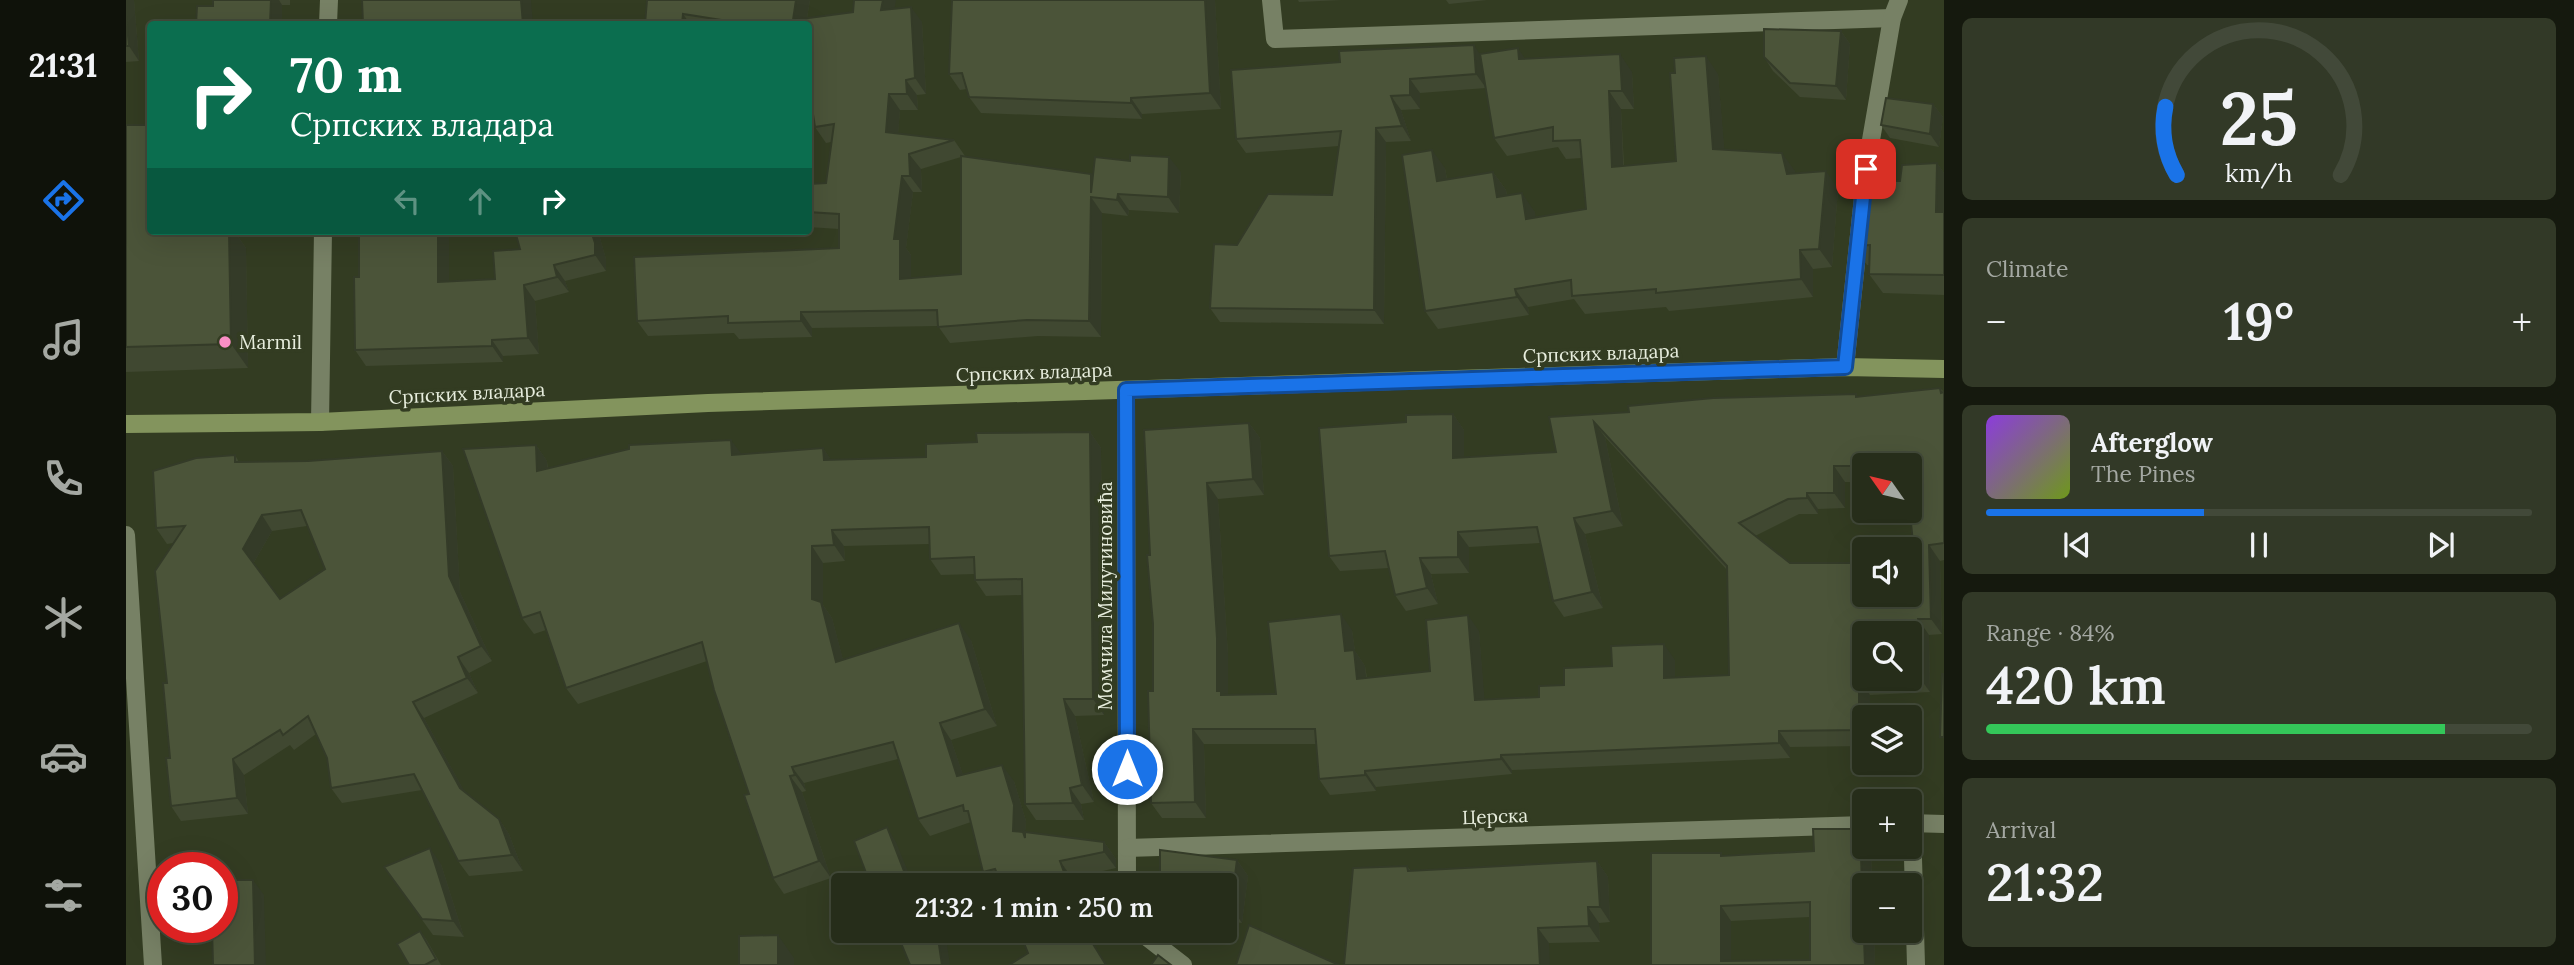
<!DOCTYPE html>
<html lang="en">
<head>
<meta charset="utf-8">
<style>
  body { margin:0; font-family:Lora,serif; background:#323927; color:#f1f3f6; height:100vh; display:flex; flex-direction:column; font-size:26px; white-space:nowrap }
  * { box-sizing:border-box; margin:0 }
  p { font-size:23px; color:#a4a8a2 }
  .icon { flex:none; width:38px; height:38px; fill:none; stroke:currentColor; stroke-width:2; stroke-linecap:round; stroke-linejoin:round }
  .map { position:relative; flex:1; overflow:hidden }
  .panel { display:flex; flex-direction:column; gap:18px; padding:18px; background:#15190e; width:630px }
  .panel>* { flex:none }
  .banner { position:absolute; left:21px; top:21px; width:665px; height:214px; border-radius:7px; box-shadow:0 7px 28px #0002,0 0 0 2px #424939; background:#0b6e4f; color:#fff; overflow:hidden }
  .needle { width:46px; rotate:304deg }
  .tools { position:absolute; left:1726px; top:453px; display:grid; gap:14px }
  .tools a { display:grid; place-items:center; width:70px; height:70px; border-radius:7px; background:#262d1a; box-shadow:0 7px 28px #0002,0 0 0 2px #424939; font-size:35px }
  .speed { position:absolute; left:21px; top:852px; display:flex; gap:14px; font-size:35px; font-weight:700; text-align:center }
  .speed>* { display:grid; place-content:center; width:91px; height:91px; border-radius:50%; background:#262d1a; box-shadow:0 7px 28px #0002,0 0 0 2px #424939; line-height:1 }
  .speed .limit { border:10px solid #d22; background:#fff; color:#111 }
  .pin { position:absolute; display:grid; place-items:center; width:60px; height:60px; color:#fff; margin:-30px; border-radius:14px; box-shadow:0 4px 10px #0006 }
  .me { position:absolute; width:77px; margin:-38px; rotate:0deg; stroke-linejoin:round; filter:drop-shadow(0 0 5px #0008) }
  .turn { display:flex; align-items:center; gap:24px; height:147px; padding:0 28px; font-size:32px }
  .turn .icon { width:91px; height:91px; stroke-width:2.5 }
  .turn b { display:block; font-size:49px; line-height:60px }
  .lanes { display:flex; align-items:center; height:66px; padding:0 28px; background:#0003; justify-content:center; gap:35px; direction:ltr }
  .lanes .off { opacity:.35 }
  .big { font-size:52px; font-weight:600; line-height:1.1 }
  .panel .widget { flex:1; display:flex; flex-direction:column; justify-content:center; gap:10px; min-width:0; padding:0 24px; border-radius:10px; background:#323927 }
  .panel .dial { align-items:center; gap:0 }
  .dial svg { height:182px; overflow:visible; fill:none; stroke:#424939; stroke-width:7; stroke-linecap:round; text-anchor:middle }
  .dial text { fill:#f1f3f6; stroke:none }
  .song { display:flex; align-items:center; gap:21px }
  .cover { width:84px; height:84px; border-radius:10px; background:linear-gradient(135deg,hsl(270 70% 55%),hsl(80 70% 35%)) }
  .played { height:7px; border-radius:4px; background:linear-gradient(90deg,#1a73e8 40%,#424939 40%) }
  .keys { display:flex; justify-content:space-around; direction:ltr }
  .heat { display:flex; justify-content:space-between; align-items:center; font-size:38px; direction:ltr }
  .charge { height:10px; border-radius:5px; background:linear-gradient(90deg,#34c759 84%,#424939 0) }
  .trip { position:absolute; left:705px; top:873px; width:406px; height:70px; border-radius:7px; background:#262d1a; box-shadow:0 7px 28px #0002,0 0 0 2px #424939; font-weight:600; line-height:70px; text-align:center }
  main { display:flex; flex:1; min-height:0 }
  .tabs { display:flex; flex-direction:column; width:126px; justify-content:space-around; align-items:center; background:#0f120a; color:#a4a8a2 }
  .tabs .icon { width:49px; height:49px }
  .tabs .active { color:#1a73e8 }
  .tabs b { font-size:32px; color:#f1f3f6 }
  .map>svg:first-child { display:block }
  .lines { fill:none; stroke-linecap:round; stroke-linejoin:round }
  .street { stroke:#778165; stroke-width:18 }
  .secondary { stroke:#83945d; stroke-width:18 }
  .wall { fill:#404831; fill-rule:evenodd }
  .shaded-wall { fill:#343b28 }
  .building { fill:#4b5439; stroke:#343b28; stroke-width:2; fill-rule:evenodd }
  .route-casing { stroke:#114b97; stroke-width:18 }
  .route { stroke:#1a73e8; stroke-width:12 }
  .poi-dot { fill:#fb8fc5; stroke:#333c22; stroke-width:2.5 }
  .labels { text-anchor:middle; stroke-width:7; stroke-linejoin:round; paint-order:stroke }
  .poi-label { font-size:19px; fill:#e7eddd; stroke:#333c22; text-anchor:start }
  .street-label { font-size:19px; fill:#e7eddd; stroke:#333c22 }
</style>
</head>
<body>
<main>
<nav class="tabs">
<b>21:31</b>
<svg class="icon active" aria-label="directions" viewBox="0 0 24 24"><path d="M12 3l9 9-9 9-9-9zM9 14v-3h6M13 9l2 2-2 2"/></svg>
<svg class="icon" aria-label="music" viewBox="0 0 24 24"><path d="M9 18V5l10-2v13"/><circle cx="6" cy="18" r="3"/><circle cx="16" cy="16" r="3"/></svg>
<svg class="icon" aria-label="phone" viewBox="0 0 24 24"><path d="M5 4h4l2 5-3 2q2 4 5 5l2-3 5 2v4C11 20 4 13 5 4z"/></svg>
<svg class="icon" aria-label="climate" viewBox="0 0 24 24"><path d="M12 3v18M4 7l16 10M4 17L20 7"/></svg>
<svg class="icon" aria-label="car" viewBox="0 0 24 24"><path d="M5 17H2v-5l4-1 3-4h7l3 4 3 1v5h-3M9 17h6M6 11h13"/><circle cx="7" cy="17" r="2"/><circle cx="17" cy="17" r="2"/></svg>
<svg class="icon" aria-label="filters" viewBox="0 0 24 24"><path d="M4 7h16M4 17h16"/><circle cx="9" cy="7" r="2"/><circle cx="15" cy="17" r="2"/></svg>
</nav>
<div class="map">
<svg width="1818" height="965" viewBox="0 0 1818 965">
  <rect width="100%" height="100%" fill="#333c22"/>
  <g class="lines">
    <g class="street">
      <polyline points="1145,0 1149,39 1766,18"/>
      <polyline points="202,24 203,0"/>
      <polyline points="1719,367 1740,169 1766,18 1773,0"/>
      <polyline points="1000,390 1001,886"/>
      <polyline points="194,422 197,231"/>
      <polyline points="0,535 27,965"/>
      <polyline points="1783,823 1818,824"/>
      <polyline points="1786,823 1790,965"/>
      <polyline points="1001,848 1738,825"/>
      <polyline points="1013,931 1057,965"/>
    </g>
    <polyline class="secondary" points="0,424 194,422 582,403 1489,374 1719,367 1818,369"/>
  </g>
  <g class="wall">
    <polygon points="0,0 8,0 13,61 0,62"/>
    <polygon points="87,0 164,0 164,5 156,5 156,24 70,24 87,6"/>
    <path d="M 521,0 L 684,0 L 681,18 L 769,9 L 796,22 L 800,94 L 791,95 L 792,110 L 774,110 L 772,134 L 828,140 L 839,156 L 837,157 L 965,174 L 967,177 L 1055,172 L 1053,213 L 1003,210 L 1002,216 L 976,213 L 975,337 L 912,336 L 824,343 L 812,326 L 686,328 L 686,337 L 613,339 L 608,333 L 522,336 L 511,321 L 713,248 L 713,229 L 682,227 L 682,184 L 700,183 L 705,142 L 700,143 L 689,127 L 688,124 L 682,124 L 682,24 L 519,24 ZM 835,157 L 835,274 L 785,278 L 785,255 L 780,248 L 787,192 L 796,192 L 795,169 Z"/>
    <polygon points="826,0 1089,0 1095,109 1016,114 1016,119 855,113 843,97 841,89 834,90 823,74"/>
    <polygon points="1172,0 1216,0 1173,2"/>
    <polygon points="1320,0 1361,0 1323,4"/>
    <polygon points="1715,31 1724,44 1720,100 1674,97 1647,71 1638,57"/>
    <polygon points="1354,54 1399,58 1506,72 1508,109 1495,109 1498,166 1550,161 1592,74 1598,150 1669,171 1669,173 1712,189 1706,267 1687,269 1687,297 1543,311 1540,307 1459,314 1448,299 1402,307 1403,315 1312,329 1299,311 1319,168 1321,179 1367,172 1380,190 1381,196 1409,212 1409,217 1460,209 1456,158 1440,159 1432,147 1381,156 1368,138 1360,88 1294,93 1294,109 1275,110 1285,141 1260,142 1258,324 1094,322 1084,308 1111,245 1206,195 1213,146 1120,153 1110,139"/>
    <polygon points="1807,104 1817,117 1813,147 1764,138 1755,125"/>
    <polygon points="0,125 24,231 108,231 120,248 122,368 0,372"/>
    <polygon points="1811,163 1818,173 1818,295 1757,293 1743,274 1744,265 1741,265 1728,246 1774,181"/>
    <polygon points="233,231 323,231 323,282 369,279 394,249 389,231 472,231 480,259 480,271 439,281 443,292 409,301 413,354 377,356 377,362 240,366 229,350 233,277"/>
    <path d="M 1814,388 L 1818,392 L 1818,560 L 1814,561 L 1816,634 L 1803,635 L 1804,692 L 1744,695 L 1738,718 L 1738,746 L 1664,747 L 1664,758 L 1386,770 L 1386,774 L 1250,787 L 1250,791 L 1204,795 L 1193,779 L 1190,744 L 1078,744 L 1080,818 L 1036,818 L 1025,803 L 1027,624 L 1024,555 L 1123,423 L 1134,438 L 1138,495 L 1092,499 L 1102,654 L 1102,695 L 1150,694 L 1226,630 L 1229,651 L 1239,666 L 1241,678 L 1304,671 L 1353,631 L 1358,700 L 1413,697 L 1438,685 L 1486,666 L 1549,660 L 1549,677 L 1603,675 L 1601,570 L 1479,437 L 1497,526 L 1459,534 L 1477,608 L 1438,617 L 1427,601 L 1414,543 L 1343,547 L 1343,573 L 1305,574 L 1312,604 L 1280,611 L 1269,595 L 1263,568 L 1214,571 L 1203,556 L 1280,422 L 1327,414 L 1338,430 L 1338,458 L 1430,452 L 1423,417 L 1732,397 ZM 1738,466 L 1783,466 L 1787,542 L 1738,595 L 1664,563 L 1629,536 L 1673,514 L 1692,514 L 1692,509 L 1719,508 L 1719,482 L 1738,482 ZM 1783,634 L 1783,679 L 1738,679 Z"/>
    <polygon points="964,432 975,448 978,715 949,716 968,802 955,804 958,820 910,820 899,804 896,595 860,596 849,580 849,574 815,575 804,559 803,544 718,546 719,561 697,563 697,605 706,618 717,660 845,640 871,726 825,740 837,775 888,781 900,821 899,832 978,842 990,859 990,868 946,878 949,886 866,886 857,872 845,822 804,836 792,819 772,759 678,783 680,791 676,792 705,878 658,894 647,878 623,794 581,661 452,704 440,688 420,630 408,634 396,618 410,445 421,461 422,468 503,449 615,454 697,448 705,460 800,457 851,442"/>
    <path d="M 316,451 L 327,466 L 334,592 L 366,661 L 343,673 L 352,693 L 298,718 L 338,791 L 373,819 L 383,834 L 397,871 L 343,876 L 332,861 L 296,790 L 216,803 L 205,788 L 201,758 L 190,734 L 168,750 L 164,745 L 118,775 L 122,814 L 55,821 L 45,806 L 41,683 L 47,543 L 41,544 L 30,528 L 109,455 L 113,462 L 182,461 ZM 181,526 L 199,569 L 154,599 L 127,564 L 146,531 Z"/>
    <path d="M 1734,829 L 1738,834 L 1738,847 L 1745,847 L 1746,886 L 1738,886 L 1738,931 L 1748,931 L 1749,965 L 1525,965 L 1597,856 L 1688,851 ZM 1684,917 L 1684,960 L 1605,961 L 1605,921 Z"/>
    <polygon points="1111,860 1122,876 1116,923 1099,921 1099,886"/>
    <polygon points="1471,861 1482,877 1484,922 1473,923 1474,942 1423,943 1218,965 1281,866 1285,871"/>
    <polygon points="315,864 338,937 307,935 258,867"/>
    <polygon points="294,931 300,939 315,965 283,965"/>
  </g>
  <g class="shaded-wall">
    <polygon points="0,0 8,0 13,61 3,46 0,15"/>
    <polygon points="145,0 153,0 156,5 156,24 144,24"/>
    <polygon points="395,0 405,0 407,24 397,24"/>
    <polygon points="670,0 684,0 680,24 667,20"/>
    <polygon points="757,0 770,0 766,26 755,10"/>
    <polygon points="1079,0 1089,0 1095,109 1084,93"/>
    <polygon points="785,7 796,22 800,94 789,78"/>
    <polygon points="557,14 564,24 556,24"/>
    <polygon points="1715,31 1724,44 1720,100 1710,86"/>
    <polygon points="1348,45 1357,59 1360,88 1350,74"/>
    <polygon points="1392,48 1404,66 1393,59"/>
    <polygon points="1494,54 1506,72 1508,109 1496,91"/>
    <polygon points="1580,56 1592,74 1600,167 1587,149"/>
    <polygon points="1284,79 1294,93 1294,109 1284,95"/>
    <polygon points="780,80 791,95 792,110 781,94"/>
    <polygon points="1483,91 1495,109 1498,185 1486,167"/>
    <polygon points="763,94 774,110 771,148 760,132"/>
    <polygon points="1265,96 1275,110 1285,141 1276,126"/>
    <polygon points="1005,98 1016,114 1016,119 1005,103"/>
    <polygon points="1807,104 1817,117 1813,147 1804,134"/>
    <polygon points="1250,128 1260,142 1258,324 1248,310"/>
    <polygon points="1306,150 1319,168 1324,199 1311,181"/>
    <polygon points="1656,153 1669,171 1674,192 1661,174"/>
    <polygon points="783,154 795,169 796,192 784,176"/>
    <polygon points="1043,157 1055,172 1053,213 1042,197"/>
    <polygon points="1811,163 1818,173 1818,224 1810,212"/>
    <polygon points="1700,171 1712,189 1706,267 1693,249"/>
    <polygon points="1367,172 1380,190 1384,215 1371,197"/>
    <polygon points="776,176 787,192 780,248 785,255 785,295 774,279 768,239"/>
    <polygon points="1396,193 1409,212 1413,237 1400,219"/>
    <polygon points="992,194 1003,210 1002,216 991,200"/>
    <polygon points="965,197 976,213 975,337 963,321"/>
    <polygon points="103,231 108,231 120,248 122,368 105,344"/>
    <polygon points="312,231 323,231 323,298 312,282"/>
    <polygon points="465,231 472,231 480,259 480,271 469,255"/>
    <polygon points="1674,250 1687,269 1687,297 1675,279"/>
    <polygon points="428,265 439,281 443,292 431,277"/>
    <polygon points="398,285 409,301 413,354 402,338"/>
    <polygon points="1389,289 1402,307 1403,315 1391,297"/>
    <polygon points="675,312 686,328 686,337 675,321"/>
    <polygon points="366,340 377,356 377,362 366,346"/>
    <polygon points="1327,414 1338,430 1338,474 1327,458"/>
    <polygon points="1468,422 1479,437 1497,526 1486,511"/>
    <polygon points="1123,423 1134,438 1138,495 1127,479"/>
    <polygon points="964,432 975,448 978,715 967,699"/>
    <polygon points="605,440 617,456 606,455"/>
    <polygon points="410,445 421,461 423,487 411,471"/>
    <polygon points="697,448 708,464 698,460"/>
    <polygon points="316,451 327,466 334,592 366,661 355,646 323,576"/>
    <polygon points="1708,466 1719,482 1719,508 1708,493"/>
    <polygon points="1081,483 1092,499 1102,654 1102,701 1091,691"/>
    <polygon points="1681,493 1692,509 1692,514 1681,498"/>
    <polygon points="136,515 146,531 127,564 117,549"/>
    <polygon points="1448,518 1459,534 1477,608 1466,592"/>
    <polygon points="706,530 718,546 719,561 708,545"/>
    <polygon points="1332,532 1343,547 1343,573 1332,557"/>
    <polygon points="1803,545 1814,561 1816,634 1805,619"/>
    <polygon points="686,546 697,563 697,605 706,618 722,678 710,662 686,599"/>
    <polygon points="1294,558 1305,574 1312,604 1301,588"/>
    <polygon points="1215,614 1226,630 1229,651 1239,666 1242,695 1231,679 1219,651"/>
    <polygon points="1342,615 1353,631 1360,716 1349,700"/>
    <polygon points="1792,619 1803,635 1804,692 1793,677"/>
    <polygon points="833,623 845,640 871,726 859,709"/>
    <polygon points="1538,644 1549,660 1549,694 1538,678"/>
    <polygon points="332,657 343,673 352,693 341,678"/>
    <polygon points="1733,679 1744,695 1744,718 1738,718 1738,737 1733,730"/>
    <polygon points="938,699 949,716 968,802 956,785"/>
    <polygon points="287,702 298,718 345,803 334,788"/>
    <polygon points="814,723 825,740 843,792 831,776"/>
    <polygon points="1067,729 1078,744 1080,818 1069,802"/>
    <polygon points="1653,731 1664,747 1664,758 1653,743"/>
    <polygon points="1375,755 1386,770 1386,774 1375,759"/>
    <polygon points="107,759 118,775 122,814 111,798"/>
    <polygon points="876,765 888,781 900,821 899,839 887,831"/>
    <polygon points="666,767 678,783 680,791 669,775"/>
    <polygon points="1239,771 1250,787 1250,791 1239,775"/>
    <polygon points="664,776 676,792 705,878 693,861"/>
    <polygon points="944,788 955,804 958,820 947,803"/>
    <polygon points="373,819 383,834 397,871 386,855"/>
    <polygon points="761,827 770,842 788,886 784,886"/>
    <polygon points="1734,829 1738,834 1738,847 1745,847 1746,886 1738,886 1738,931 1748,931 1749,965 1739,965"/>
    <polygon points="978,842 990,859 990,868 978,852"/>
    <polygon points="304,848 315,864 338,937 327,921"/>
    <polygon points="1111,860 1122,876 1116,923 1105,907"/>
    <polygon points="934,861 946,878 949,886 943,886"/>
    <polygon points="1471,861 1482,877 1484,922 1474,907"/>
    <polygon points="803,877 809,886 805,886"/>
    <polygon points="127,880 138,895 140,965 129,965"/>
    <polygon points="1595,906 1605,921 1605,965 1595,961"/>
    <polygon points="1462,907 1473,923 1474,942 1463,926"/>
    <polygon points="1412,928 1423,943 1424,965 1414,965"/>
    <polygon points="811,931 819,931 824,965 816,965"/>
    <polygon points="652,935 668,958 668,965 652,965"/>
  </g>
  <g class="building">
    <polygon points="87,0 145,0 144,24 70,24 71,6 87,6"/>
    <polygon points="236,0 395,0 397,24 237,24"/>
    <polygon points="521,0 670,0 667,20 727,12 728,0 757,0 755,10 785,7 789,78 780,80 781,94 763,94 760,132 828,140 783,154 784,176 776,176 768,239 774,239 774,279 835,274 835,156 965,174 965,193 969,157 1004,161 1004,155 1043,157 1042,197 992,194 991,200 965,197 963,321 901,320 812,327 811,310 675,312 675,321 602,323 602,316 511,321 508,257 713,248 713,214 682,212 682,184 700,183 708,124 689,127 686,108 682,108 682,24 615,24 615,23 557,14 556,24 519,24"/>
    <polygon points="826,0 1079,0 1084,93 1005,98 1005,103 843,97 836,73 823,74"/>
    <polygon points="0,15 3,46 0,46"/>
    <polygon points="1638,29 1715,31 1710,86 1664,83 1638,57"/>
    <polygon points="1348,45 1350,74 1284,79 1284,95 1265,96 1276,126 1250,128 1248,310 1084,308 1088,244 1111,245 1142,194 1206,195 1215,131 1110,139 1105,70 1214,62 1213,51"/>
    <polygon points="1392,48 1393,59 1494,54 1496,91 1483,91 1486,167 1550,161 1544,73 1549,73 1548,58 1580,56 1587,149 1656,153 1661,174 1700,171 1693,249 1674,250 1675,279 1530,293 1530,289 1446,296 1445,280 1389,289 1391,297 1299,311 1276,155 1306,150 1311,181 1367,172 1371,197 1396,193 1400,219 1460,209 1454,140 1427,141 1427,127 1368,138 1354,54"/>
    <polygon points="1760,98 1807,104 1804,134 1755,125"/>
    <polygon points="0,125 24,125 24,231 103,231 105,344 0,347"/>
    <polygon points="1811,163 1810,212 1818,212 1818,275 1743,274 1744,245 1728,246 1739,180 1774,181 1776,165"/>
    <polygon points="233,231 312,231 312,282 369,279 367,251 394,249 389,231 465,231 469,243 469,255 428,265 431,277 398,285 402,338 366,340 366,346 229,350 228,277 233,277"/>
    <path d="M 1814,388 L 1815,393 L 1818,392 L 1818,543 L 1803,545 L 1805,619 L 1792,619 L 1793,677 L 1783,677 L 1783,634 L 1738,634 L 1738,679 L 1733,679 L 1733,730 L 1653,731 L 1653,743 L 1375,755 L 1375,759 L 1239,771 L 1239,775 L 1193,779 L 1189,729 L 1067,729 L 1069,802 L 1025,803 L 1022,691 L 1027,691 L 1027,624 L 1021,555 L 1024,555 L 1018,430 L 1123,423 L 1127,479 L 1081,483 L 1091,638 L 1091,691 L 1095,691 L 1095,695 L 1150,694 L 1142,622 L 1215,614 L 1219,651 L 1228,650 L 1231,679 L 1304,671 L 1300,620 L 1342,615 L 1349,700 L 1413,697 L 1413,686 L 1438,685 L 1438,668 L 1486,666 L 1485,646 L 1538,644 L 1538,678 L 1603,675 L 1601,566 L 1468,422 L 1486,511 L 1448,518 L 1466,592 L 1427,601 L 1411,527 L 1332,532 L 1332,557 L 1294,558 L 1301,588 L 1269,595 L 1259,551 L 1203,556 L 1193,428 L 1280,422 L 1280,415 L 1327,414 L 1327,458 L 1430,452 L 1423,417 L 1503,412 L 1502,406 L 1587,398 L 1730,394 L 1730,397 ZM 1708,466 L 1783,466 L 1783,505 L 1787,542 L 1761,543 L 1762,550 L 1783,550 L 1783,595 L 1738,595 L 1738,563 L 1664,563 L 1613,523 L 1662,499 L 1681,498 L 1681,493 L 1708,493 Z"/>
    <polygon points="964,432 967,699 938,699 956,785 944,788 947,803 899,804 896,579 849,580 848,557 804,559 803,527 706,530 708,545 686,546 686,599 695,602 710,662 833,623 859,709 814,723 831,776 876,765 888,805 887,831 897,832 899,838 899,832 978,842 978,852 934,861 943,886 876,886 869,869 857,872 842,811 838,811 837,805 792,819 767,742 666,767 669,775 664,776 693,861 647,878 618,795 623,794 588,690 576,642 440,688 414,612 396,618 337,449 410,445 411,471 503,449 503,445 605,440 606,455 697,448 698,460 800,457 800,444 851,442 850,433"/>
    <path d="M 316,451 L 323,576 L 355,646 L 332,657 L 341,678 L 287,702 L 334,788 L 373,819 L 386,855 L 332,861 L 288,774 L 205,788 L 201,758 L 182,716 L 157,735 L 154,730 L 107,759 L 111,798 L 45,806 L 40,758 L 44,758 L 37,683 L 41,683 L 29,571 L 59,526 L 30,528 L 27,471 L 70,458 L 109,455 L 109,462 L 182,461 ZM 175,510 L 199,569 L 154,599 L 117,549 L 136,515 Z"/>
    <polygon points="1816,674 1818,674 1818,737 1814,737"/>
    <polygon points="761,827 783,884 803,877 805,886 745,886 728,841"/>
    <path d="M 1687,829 L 1734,829 L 1739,965 L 1525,965 L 1525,853 L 1595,853 L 1595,856 L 1688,851 ZM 1684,902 L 1684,960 L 1595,961 L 1595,906 Z"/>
    <polygon points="304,848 327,921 296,919 258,867"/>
    <polygon points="1034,850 1111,860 1105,907 1099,907 1099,886 1034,886"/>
    <polygon points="1471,861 1474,907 1462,907 1463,926 1412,928 1414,965 1218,965 1227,868 1281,866 1282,871"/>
    <polygon points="96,880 127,880 129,965 87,965 86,928 96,928"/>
    <polygon points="1123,925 1213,965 1110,965"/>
    <polygon points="294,931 310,959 299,965 283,965 271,944"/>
    <polygon points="770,931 811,931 816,965 784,965"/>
    <polygon points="893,931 959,931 980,965 883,965 902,953"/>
    <polygon points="652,935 652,965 613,965 613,936"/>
    <polygon points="1032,955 1045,965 1025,965"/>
  </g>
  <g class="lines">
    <g class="route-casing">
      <polyline id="route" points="1001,769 1000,390 1719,367 1740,169"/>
    </g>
    <use href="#route" class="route"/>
  </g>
  <circle class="poi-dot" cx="99" cy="342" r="7"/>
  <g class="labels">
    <g class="poi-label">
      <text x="113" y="349">Marmil</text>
    </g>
    <g class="street-label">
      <text transform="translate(1475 353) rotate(-2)" y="7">Српских владара</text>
      <text transform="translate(908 372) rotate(-2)" y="7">Српских владара</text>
      <text transform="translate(341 393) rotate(-3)" y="7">Српских владара</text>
      <text transform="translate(979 596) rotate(-90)" y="7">Момчила Милутиновића</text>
      <text transform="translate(1369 816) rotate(-2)" y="7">Церска</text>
    </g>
  </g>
</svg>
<div class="tools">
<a><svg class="needle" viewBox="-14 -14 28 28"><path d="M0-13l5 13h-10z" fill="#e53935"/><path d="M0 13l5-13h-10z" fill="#a4a8a2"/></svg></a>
<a><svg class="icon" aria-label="sound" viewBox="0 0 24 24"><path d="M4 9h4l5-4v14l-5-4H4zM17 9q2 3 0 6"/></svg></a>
<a><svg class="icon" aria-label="search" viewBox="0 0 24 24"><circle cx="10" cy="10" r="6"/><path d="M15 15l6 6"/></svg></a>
<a><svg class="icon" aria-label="layers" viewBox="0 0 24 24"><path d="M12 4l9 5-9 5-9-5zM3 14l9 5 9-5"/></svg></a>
<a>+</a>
<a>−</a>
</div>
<div class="speed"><div class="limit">30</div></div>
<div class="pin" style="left:1740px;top:169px;background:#d93025"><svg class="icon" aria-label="arrive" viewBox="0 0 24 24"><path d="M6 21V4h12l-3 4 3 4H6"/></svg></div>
<svg class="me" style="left:1001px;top:769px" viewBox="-20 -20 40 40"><circle r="17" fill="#1a73e8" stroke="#fff" stroke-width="3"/><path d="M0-11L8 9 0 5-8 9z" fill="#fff"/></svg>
<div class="trip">21:32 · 1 min · 250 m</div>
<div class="banner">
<div class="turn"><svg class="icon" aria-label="right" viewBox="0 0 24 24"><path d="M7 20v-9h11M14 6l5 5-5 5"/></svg><div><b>70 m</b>Српских владара</div></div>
<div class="lanes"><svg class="icon off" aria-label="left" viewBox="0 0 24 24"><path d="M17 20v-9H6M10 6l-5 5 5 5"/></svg><svg class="icon off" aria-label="ahead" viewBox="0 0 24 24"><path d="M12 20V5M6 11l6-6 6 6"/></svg><svg class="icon" aria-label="right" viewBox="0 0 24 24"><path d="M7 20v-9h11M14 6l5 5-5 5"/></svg></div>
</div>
</div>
<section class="panel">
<div class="widget dial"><svg viewBox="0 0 100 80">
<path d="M14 69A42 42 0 1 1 86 69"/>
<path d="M14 69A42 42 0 0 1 9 39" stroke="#1a73e8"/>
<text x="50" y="56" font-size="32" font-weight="700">25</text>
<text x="50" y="72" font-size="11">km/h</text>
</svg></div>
<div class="widget"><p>Climate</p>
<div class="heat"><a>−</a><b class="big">19°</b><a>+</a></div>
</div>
<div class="widget">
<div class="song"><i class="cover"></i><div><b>Afterglow</b><p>The Pines</p></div></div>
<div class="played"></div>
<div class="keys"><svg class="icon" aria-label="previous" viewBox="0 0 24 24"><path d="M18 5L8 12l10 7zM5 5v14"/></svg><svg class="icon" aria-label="pause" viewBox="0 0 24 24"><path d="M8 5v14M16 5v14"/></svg><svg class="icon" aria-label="next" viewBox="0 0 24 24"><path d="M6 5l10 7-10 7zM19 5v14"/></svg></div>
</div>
<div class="widget"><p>Range · 84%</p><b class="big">420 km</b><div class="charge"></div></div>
<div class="widget"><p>Arrival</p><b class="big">21:32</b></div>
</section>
</main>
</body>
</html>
